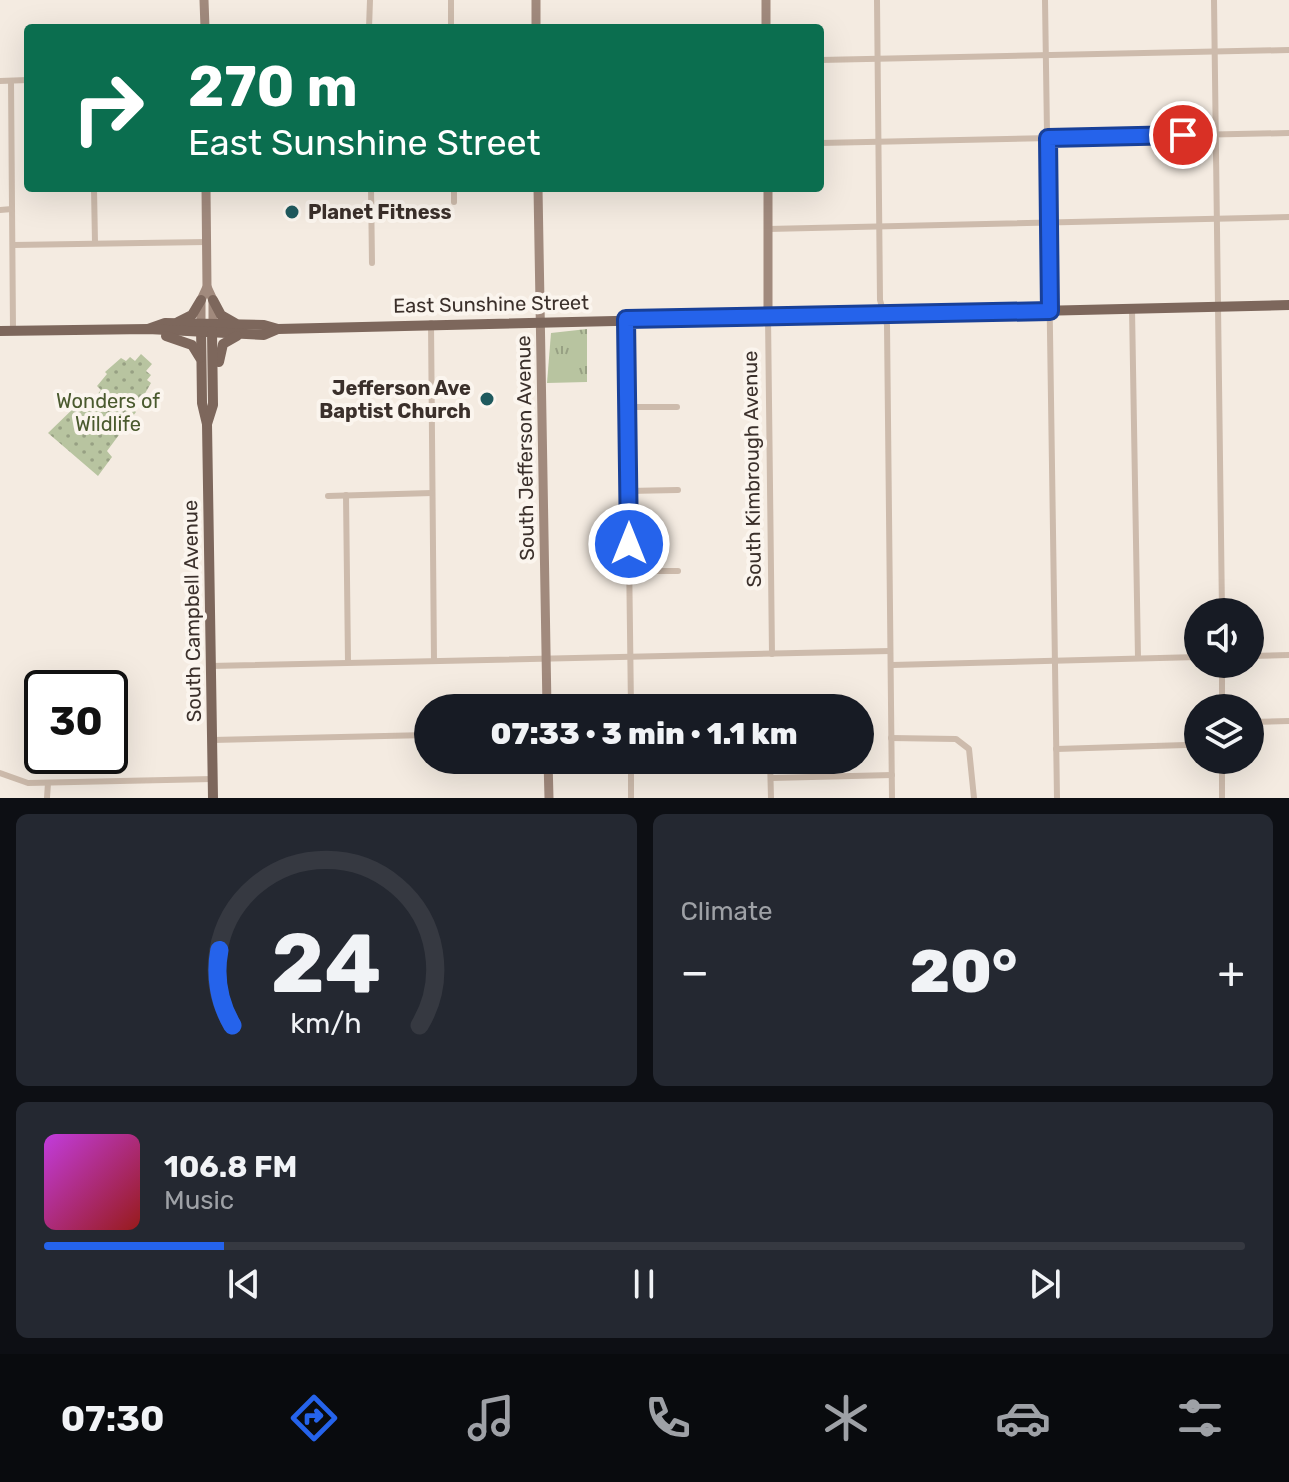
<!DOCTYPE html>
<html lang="en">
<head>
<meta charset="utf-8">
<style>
  body { margin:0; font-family:Rubik,sans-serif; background:#242831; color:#f1f3f6; height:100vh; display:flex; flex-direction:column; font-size:30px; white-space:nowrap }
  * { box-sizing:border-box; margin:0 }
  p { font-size:26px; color:#9ea1a6 }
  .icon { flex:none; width:44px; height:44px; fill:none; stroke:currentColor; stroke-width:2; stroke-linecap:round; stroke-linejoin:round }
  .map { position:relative; height:798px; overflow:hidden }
  .side { display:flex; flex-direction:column; gap:16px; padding:16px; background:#0d0f14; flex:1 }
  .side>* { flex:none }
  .banner { position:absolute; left:24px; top:24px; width:800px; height:168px; border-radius:8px; box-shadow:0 8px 32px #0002; background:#0b6e4f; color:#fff; overflow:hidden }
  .fabs { position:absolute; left:1184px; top:598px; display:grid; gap:16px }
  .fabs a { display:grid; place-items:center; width:80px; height:80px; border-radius:50%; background:#171b24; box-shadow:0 8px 32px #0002; font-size:40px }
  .speed { position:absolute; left:24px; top:670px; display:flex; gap:16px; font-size:40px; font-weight:700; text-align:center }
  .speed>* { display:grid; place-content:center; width:104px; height:104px; border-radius:50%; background:#171b24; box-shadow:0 8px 32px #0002; line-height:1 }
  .speed .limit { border:4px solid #111; border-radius:12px; background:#fff; color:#111 }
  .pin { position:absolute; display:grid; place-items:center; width:68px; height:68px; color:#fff; margin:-34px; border:4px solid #fff; border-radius:50%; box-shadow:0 2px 8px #0007 }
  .me { position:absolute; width:88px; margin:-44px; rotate:0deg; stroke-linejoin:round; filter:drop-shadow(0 0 6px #0008) }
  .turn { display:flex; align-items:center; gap:28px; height:168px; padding:0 32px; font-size:36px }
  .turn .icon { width:104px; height:104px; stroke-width:2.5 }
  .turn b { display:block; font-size:56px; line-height:68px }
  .big { font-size:60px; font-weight:800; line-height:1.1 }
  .side .card { flex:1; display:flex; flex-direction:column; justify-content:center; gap:12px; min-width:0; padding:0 28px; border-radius:12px; background:#242831 }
  .side .dial { align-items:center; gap:0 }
  .dial svg { height:208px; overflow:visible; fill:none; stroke:#363941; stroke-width:7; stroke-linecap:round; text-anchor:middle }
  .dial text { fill:#f1f3f6; stroke:none }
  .song { display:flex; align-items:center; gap:24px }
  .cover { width:96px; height:96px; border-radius:12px; background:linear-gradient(135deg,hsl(290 70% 55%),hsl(0 70% 35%)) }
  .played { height:8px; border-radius:4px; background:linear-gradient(90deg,#2563eb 15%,#363941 15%) }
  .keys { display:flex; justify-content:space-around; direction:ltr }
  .heat { display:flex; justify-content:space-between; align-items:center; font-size:44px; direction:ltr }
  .side .tiles { flex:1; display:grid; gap:16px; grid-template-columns:1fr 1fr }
  .card:last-child { grid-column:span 2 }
  .trip { position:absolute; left:414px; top:694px; width:460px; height:80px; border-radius:40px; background:#171b24; box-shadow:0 8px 32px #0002; font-weight:800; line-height:80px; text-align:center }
  .menu { display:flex; height:128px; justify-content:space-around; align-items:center; background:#090b0e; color:#9ea1a6 }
  .menu .icon { width:56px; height:56px }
  .menu .selected { color:#2563eb }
  .menu b { font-size:36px; color:#f1f3f6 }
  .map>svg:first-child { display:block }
  .grass { fill:url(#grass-tufts) }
  .park { fill:url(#park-dots) }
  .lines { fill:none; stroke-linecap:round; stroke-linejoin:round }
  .street { stroke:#cdbbac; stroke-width:6 }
  .secondary { stroke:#a18a7d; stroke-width:9 }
  .primary { stroke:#7d675c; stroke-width:10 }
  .route-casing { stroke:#184099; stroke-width:20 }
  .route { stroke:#2563eb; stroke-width:14 }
  .poi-dot { fill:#1f5a5e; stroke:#fbf5ee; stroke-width:3 }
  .labels { text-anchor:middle; stroke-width:8; stroke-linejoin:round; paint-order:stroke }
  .poi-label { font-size:20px; font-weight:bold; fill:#3b302b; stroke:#fbf5ee; text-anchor:start }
  .street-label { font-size:20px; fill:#3b302b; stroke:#fbf5ee }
  .park-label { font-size:20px; fill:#4a5a2e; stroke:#fbf5ee }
</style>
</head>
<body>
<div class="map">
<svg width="1289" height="798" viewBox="0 0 1289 798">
  <defs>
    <pattern id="grass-tufts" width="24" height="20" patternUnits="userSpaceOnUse" patternTransform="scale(2)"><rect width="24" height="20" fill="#b8c4a0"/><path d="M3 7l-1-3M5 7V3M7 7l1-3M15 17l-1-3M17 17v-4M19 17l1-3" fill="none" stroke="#97a083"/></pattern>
    <pattern id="park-dots" width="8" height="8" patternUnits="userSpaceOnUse" patternTransform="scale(2)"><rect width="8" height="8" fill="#b8c4a0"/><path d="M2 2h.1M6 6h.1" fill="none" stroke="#97a083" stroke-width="1.8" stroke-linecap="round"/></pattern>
  </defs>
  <rect width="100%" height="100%" fill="#f4ebe1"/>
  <polygon class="grass" points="587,329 587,382 547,383 551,333"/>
  <polygon class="park" points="141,354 152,364 146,371 151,375 147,380 151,383 140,402 126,404 136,412 107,451 112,457 98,476 48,433 80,402 86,408 101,390 97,386 107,374 105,372 121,358 126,361 130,357 135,361"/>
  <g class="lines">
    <g class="street">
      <polyline points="451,0 451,28"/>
      <polyline points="877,0 880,300 887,325 892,798"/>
      <polyline points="1045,0 1057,798"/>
      <polyline points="1214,0 1222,612"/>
      <polyline points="369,28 370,0"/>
      <polyline points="820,60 1289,50"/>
      <polyline points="0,81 28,80"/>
      <polyline points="11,81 13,330"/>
      <polyline points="820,143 1289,133"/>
      <polyline points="94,188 95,243"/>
      <polyline points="371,188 372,263"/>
      <polyline points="454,188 454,202"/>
      <polyline points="0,210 12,209"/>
      <polyline points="768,229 1289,217"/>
      <polyline points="13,245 206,242"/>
      <polyline points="1132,309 1138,658"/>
      <polyline points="768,317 772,654"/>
      <polyline points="626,319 631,708"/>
      <polyline points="431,323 434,660"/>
      <polyline points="628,407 677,407"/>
      <polyline points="628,491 678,490"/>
      <polyline points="346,495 348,662"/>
      <polyline points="328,496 432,493"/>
      <polyline points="629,571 678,571"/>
      <polyline points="1250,656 1289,655"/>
      <polyline points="892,665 1198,657"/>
      <polyline points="210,666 890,651"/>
      <polyline points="1222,708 1222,664"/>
      <polyline points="1250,722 1289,721"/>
      <polyline points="891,738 956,739 969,749 974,798"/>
      <polyline points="212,740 428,735"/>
      <polyline points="1056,749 1186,745"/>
      <polyline points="631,760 631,798"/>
      <polyline points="770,760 771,798"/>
      <polyline points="1222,760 1222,798"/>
      <polyline points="0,773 28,783 212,779"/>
      <polyline points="771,778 892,775"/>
      <polyline points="47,798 48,783"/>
    </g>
    <g class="secondary">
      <polyline points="204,0 205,28"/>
      <polyline points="536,0 536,28"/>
      <polyline points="766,0 766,28"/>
      <polyline points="538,188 547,708"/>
      <polyline points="768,188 768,316"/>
      <polyline points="207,287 213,300 213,324"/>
      <polyline points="201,324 201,300 207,287 206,188"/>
      <polyline points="548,760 549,798"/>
    </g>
    <g class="primary">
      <polyline points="213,300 221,315 235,323"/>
      <polyline points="178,322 192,315 201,300"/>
      <polyline points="201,324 202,403 207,424 213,798"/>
      <polyline points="148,329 165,323 264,325 278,329 1289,305"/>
      <polyline points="0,331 148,329 264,335 278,329"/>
      <polyline points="166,336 192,345 200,358"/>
      <polyline points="219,362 223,344 237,336"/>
      <polyline points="207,424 213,405 212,331"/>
    </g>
  </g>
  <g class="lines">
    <g class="route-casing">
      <polyline id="route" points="629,544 626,319 1050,311 1048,138 1183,135"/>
    </g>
    <use href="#route" class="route"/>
  </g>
  <g class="poi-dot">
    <circle cx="292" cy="212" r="8"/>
    <circle cx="487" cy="399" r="8"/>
  </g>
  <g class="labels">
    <g class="poi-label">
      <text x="308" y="219">Planet Fitness</text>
      <text x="471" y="395" text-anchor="end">Jefferson Ave<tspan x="471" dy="23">Baptist Church</tspan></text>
    </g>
    <g class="street-label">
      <text transform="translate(491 304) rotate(-1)" y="7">East Sunshine Street</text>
      <text transform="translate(525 448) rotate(-91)" y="7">South Jefferson Avenue</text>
      <text transform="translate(752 469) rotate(-91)" y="7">South Kimbrough Avenue</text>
      <text transform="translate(192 611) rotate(-91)" y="7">South Campbell Avenue</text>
    </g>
    <g class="park-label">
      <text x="108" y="408">Wonders of<tspan x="108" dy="23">Wildlife</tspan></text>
    </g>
  </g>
</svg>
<div class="fabs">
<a><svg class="icon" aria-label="sound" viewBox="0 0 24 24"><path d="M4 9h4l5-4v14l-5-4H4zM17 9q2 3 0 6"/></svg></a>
<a><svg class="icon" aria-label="layers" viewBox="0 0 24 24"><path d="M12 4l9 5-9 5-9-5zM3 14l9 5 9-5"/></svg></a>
</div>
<div class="speed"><div class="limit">30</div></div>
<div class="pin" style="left:1183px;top:135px;background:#d93025"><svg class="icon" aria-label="arrive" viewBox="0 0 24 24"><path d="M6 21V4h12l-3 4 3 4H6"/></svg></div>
<svg class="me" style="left:629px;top:544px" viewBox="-20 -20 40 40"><circle r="17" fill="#2563eb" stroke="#fff" stroke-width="3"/><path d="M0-11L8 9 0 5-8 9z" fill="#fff"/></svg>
<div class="trip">07:33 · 3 min · 1.1 km</div>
<div class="banner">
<div class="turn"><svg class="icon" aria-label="right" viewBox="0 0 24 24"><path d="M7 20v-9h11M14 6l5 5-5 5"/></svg><div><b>270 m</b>East Sunshine Street</div></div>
</div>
</div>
<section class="side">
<div class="tiles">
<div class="card dial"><svg viewBox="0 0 100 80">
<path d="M14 69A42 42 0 1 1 86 69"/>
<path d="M14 69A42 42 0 0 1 9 40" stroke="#2563eb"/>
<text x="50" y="56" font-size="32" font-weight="700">24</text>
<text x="50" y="72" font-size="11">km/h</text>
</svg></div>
<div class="card"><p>Climate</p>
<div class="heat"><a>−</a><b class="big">20°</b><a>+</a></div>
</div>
<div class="card">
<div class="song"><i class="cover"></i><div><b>106.8 FM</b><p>Music</p></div></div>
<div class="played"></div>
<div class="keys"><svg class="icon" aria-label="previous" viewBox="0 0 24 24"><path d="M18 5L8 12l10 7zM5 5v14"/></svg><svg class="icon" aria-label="pause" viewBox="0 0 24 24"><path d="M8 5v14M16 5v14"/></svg><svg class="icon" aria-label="next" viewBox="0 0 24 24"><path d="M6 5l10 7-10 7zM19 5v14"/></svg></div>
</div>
</div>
</section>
<nav class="menu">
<b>07:30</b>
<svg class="icon selected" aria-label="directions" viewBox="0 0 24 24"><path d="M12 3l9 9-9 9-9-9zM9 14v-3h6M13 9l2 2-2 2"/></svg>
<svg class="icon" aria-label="music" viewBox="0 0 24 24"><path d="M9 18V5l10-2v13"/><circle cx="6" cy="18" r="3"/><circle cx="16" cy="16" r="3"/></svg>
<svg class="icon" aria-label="phone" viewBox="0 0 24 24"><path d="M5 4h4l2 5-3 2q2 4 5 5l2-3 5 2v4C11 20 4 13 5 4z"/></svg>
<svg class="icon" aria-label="climate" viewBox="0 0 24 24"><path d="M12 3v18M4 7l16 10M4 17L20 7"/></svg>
<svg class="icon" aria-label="car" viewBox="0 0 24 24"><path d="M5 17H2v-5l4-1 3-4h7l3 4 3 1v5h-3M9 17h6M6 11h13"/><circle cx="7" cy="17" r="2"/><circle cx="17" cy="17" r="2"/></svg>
<svg class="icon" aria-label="filters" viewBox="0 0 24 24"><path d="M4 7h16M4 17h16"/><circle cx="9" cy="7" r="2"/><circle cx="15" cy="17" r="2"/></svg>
</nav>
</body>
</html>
